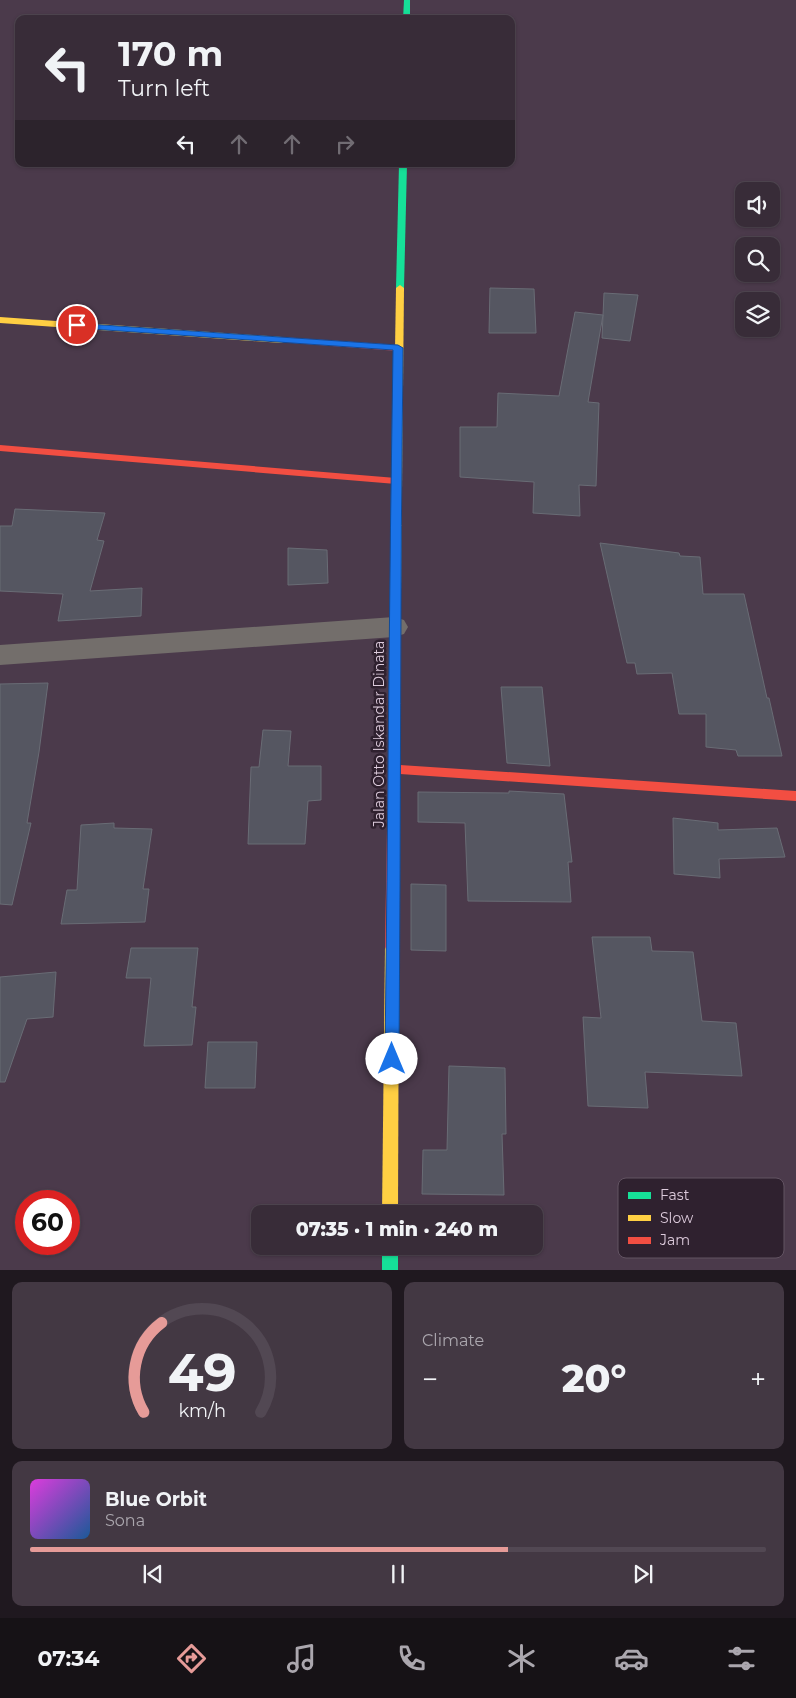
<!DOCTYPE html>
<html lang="en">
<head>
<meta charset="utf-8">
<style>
  body { margin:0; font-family:Montserrat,sans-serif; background:#433843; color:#f1f3f6; height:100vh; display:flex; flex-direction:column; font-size:19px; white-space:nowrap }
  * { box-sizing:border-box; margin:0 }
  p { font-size:16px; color:#aba7ae }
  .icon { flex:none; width:28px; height:28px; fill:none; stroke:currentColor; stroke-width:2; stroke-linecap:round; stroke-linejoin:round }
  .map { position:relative; height:1270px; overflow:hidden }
  .side { display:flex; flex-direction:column; gap:12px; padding:12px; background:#1f181f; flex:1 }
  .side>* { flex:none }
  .banner { position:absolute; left:15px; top:15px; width:500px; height:152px; border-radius:10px; box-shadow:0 1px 4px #0004,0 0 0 1px #524853; background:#382c38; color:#f1f3f6; overflow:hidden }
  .tools { position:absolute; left:735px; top:182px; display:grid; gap:10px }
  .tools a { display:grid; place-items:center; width:45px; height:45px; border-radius:10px; background:#382c38; box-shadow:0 1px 4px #0004,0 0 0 1px #524853; font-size:25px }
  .speed { position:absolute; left:15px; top:1190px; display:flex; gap:10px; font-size:25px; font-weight:700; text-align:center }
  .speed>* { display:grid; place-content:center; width:65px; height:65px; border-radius:50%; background:#382c38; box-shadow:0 1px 4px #0004,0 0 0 1px #524853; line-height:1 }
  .speed .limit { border:8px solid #d22; background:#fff; color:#111 }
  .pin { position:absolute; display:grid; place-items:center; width:42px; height:42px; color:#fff; margin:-21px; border:2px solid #fff; border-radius:50%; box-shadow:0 1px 5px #0007 }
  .me { position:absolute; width:55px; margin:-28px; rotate:0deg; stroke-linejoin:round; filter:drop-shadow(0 0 4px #0008) }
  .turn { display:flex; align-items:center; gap:18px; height:105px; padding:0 20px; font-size:22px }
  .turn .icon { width:65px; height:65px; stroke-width:2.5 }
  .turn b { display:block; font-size:35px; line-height:42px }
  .lanes { display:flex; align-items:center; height:48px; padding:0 20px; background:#0003; justify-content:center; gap:25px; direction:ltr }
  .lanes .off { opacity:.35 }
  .big { font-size:38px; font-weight:800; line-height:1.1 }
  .side .widget { flex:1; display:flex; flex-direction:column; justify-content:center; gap:8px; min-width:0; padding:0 18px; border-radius:10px; background:#433843 }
  .side .dial { align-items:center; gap:0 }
  .dial svg { height:130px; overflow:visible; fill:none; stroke:#524853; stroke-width:7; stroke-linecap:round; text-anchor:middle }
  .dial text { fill:#f1f3f6; stroke:none }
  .song { display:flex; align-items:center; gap:15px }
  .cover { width:60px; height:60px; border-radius:8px; background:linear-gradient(135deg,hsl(300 70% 55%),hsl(210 70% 35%)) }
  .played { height:5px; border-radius:2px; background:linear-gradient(90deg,#e69b98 65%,#524853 65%) }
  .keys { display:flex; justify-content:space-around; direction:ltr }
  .heat { display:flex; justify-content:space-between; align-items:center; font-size:28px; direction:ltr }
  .side .tiles { flex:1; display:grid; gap:12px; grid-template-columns:1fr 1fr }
  .widget:last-child { grid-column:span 2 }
  .trip { position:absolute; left:251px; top:1205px; width:292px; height:50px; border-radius:10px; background:#382c38; box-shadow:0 1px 4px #0004,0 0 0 1px #524853; font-weight:800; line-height:50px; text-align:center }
  .dock { display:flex; height:80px; justify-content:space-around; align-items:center; background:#161216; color:#aba7ae }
  .dock .icon { width:35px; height:35px }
  .dock .selected { color:#e69b98 }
  .dock b { font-size:22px; color:#f1f3f6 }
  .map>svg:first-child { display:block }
  .building { fill:#555661; stroke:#696c75 }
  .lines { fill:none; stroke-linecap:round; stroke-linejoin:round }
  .street { fill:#736e6b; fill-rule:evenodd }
  .fast { fill:#16e098; fill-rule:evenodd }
  .slow { fill:#ffcf43; fill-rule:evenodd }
  .jam { fill:#f24e42; fill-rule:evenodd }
  .route { fill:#1a73e8; stroke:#114b97 }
  .labels { text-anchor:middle; stroke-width:5; stroke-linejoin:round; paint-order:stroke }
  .street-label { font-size:14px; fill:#ddcbdc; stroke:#2f212f }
  .key { fill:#2f212f; stroke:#635463; stroke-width:1 }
  .key-label { font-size:14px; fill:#ddcbdc }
</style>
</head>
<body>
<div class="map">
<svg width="796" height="1271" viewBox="0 0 796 1271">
  <rect width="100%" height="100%" fill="#4b3a4b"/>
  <g class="building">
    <polygon points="490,288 534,289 536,333 489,333"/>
    <polygon points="604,293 638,295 630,341 602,338"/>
    <polygon points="575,312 603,315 588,402 599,403 596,486 579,485 580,516 533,513 534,482 460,477 460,427 497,427 498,393 559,396"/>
    <polygon points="15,509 105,513 97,540 104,541 90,591 142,588 141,616 58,621 63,594 0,591 0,526 12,526"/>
    <polygon points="600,543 679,553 680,556 700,557 703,594 744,594 767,698 769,698 782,756 738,756 736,750 706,747 706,714 679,714 672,673 637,674 635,663 627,663"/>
    <polygon points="288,548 327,550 328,583 288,585"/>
    <polygon points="48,683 39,752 27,823 31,823 12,905 0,904 0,684"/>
    <polygon points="501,687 542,687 550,766 507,763"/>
    <polygon points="263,730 291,731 288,766 321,766 321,800 308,801 305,844 248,844 251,767 259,767"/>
    <polygon points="509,791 564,794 572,862 568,862 571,902 468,901 465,823 418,822 418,792 509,793"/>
    <polygon points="673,818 718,823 718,830 777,828 785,857 719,859 720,878 674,874"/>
    <polygon points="114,823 114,828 152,829 143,889 149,889 145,922 61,924 67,890 77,890 81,825"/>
    <polygon points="411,884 446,885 446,951 411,950"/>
    <polygon points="592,937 650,937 652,951 693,952 702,1021 736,1023 742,1076 645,1072 648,1108 588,1106 583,1017 601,1018"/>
    <polygon points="131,948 198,948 192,1007 196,1007 192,1045 144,1046 151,978 126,978"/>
    <polygon points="56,972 53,1017 27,1019 5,1082 0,1082 0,977"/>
    <polygon points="208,1042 257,1042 255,1088 205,1088"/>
    <polygon points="449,1066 505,1068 506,1134 502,1134 504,1195 422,1194 423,1150 447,1150"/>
  </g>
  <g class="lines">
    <polygon class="street" points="394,617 404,620 408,627 404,634 394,637 0,665 0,645"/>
    <g class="fast">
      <polygon points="404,0 410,0 410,19 403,19"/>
      <polygon points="399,164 407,164 404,288 400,291 396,288"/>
      <rect x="382" y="1246" width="16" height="25"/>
    </g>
    <g class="slow">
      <polygon points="400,285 404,288 401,592 396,596 391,592 396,288"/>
      <polygon points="0,317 282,337 287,340 282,343 0,323"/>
      <polygon points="392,941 397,943 399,947 398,1214 382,1214 385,947 387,943"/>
    </g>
    <g class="jam">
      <polygon points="282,337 398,345 403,348 398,351 279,342 279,338"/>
      <polygon points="0,445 396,478 401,481 396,484 0,451"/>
      <polygon points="396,588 401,592 400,765 796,791 796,801 400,774 399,947 397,951 392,953 387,951 385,947 391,592"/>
    </g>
  </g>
  <path class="route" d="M 73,323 L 398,345 L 403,348 C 400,585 401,822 399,1059 L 397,1064 L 392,1065 L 387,1064 L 385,1059 C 388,823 389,586 393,350 L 77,328 L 72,325 Z"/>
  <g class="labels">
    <g class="street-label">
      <text transform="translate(379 734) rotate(-90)" y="5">Jalan Otto Iskandar Dinata</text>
    </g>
  </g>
  <rect x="618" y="1178" width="166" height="80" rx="8" class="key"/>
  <rect x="628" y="1192" width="23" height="7" fill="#16e098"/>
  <rect x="628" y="1215" width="23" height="6" fill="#ffcf43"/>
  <rect x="628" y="1237" width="23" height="7" fill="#f24e42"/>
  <g class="key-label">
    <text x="660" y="1200">Fast</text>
    <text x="660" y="1223">Slow</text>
    <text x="660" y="1245">Jam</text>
  </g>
</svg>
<div class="tools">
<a><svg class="icon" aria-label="sound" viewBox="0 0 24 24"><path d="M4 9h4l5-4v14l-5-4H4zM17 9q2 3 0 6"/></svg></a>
<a><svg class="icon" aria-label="search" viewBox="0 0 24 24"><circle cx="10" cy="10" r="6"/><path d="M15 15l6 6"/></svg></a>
<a><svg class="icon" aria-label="layers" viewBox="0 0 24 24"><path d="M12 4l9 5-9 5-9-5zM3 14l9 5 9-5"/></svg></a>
</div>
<div class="speed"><div class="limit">60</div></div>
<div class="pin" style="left:77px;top:325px;background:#d93025"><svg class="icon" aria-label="arrive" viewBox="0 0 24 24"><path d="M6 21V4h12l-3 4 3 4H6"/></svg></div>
<svg class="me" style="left:392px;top:1059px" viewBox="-20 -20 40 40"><circle r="19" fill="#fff"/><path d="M0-13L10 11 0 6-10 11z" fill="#1a73e8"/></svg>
<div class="trip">07:35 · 1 min · 240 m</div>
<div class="banner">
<div class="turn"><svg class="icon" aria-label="left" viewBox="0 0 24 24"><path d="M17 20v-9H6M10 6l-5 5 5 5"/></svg><div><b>170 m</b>Turn left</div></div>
<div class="lanes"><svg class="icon" aria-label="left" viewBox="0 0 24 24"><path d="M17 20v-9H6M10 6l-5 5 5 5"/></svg><svg class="icon off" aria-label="ahead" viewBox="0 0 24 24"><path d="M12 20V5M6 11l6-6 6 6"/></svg><svg class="icon off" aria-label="ahead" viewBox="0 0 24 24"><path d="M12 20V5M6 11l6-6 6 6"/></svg><svg class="icon off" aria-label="right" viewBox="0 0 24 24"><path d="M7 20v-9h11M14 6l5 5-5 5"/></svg></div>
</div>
</div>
<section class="side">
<div class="tiles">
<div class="widget dial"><svg viewBox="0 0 100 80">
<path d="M14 69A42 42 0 1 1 86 69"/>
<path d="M14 69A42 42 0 0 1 25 14" stroke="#e69b98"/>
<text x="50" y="56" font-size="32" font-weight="700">49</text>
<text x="50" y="72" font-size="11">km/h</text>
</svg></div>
<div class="widget"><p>Climate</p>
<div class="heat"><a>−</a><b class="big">20°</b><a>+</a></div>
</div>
<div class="widget">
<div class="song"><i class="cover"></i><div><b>Blue Orbit</b><p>Sona</p></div></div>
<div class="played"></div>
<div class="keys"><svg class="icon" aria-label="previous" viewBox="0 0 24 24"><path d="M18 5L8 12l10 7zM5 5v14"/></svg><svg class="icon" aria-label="pause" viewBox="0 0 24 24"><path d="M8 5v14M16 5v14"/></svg><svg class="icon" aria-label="next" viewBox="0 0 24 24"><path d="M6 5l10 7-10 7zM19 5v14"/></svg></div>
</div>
</div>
</section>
<nav class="dock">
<b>07:34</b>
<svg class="icon selected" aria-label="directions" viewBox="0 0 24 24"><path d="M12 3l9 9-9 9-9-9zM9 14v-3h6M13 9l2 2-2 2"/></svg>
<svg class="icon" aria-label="music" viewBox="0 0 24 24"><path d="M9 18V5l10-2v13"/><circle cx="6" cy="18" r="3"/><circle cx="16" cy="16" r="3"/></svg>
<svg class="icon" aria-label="phone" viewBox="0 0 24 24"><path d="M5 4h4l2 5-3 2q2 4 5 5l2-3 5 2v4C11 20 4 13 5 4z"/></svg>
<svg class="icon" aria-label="climate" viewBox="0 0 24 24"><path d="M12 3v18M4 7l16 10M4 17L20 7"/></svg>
<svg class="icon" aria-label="car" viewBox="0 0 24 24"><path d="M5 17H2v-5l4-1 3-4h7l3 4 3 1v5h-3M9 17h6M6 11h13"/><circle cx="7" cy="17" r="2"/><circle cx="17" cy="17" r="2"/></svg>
<svg class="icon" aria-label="filters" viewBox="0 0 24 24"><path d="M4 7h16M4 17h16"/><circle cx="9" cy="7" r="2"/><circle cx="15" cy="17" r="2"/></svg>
</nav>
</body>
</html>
